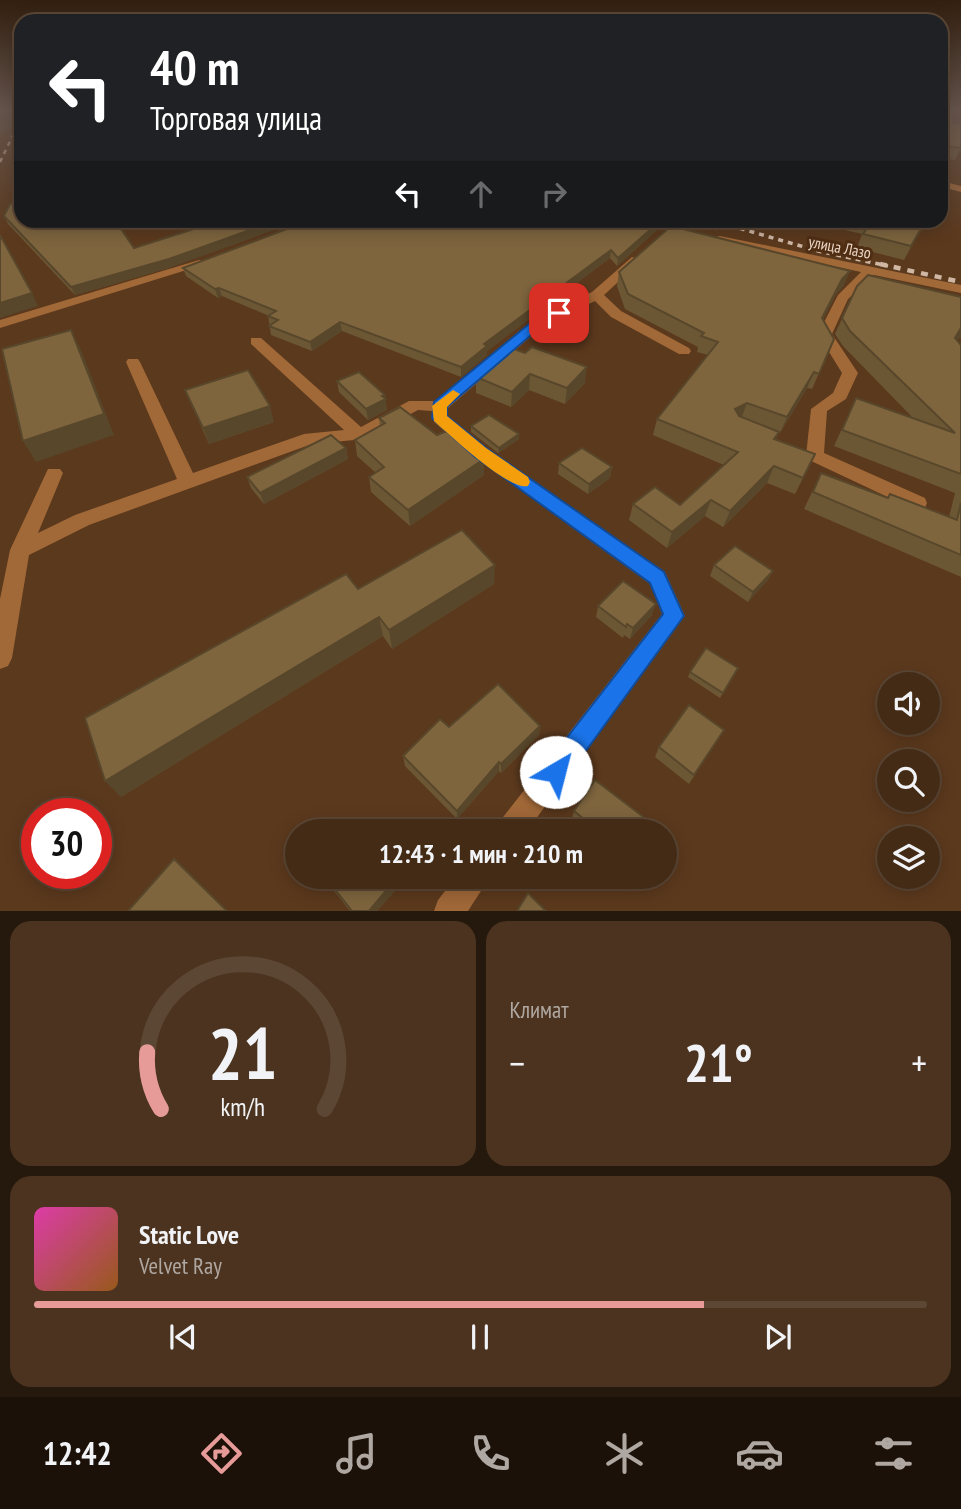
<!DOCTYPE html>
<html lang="ru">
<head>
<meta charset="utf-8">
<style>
  body { margin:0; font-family:"PT Sans Narrow",sans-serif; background:#4b331f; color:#f1f3f6; height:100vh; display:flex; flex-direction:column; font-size:26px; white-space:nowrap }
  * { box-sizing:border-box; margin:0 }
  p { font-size:23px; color:#afa7a1 }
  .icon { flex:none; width:38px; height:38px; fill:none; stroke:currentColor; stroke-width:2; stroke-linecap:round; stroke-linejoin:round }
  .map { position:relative; height:911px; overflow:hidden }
  .drawer { display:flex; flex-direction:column; gap:10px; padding:10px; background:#25180c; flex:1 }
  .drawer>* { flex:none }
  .top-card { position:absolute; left:14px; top:14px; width:934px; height:214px; border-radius:21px; box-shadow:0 4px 18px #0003,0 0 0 2px #5c4735; background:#202124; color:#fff; overflow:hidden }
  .fabs { position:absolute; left:877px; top:672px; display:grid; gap:14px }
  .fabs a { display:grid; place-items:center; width:63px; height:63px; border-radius:50%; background:#442b16; box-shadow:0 4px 18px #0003,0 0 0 2px #5c4735; font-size:35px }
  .speed { position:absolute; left:21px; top:798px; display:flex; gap:14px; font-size:35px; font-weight:700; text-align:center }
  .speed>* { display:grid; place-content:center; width:91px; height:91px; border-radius:50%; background:#442b16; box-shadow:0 4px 18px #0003,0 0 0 2px #5c4735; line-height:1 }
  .speed .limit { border:10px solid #d22; background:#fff; color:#111 }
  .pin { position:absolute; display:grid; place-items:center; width:60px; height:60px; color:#fff; margin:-30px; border-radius:14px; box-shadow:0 4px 10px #0006 }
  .me { position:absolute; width:77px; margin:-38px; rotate:37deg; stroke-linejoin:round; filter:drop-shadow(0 0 5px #0008) }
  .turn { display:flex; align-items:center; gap:24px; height:147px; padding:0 21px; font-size:32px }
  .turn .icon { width:91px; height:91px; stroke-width:2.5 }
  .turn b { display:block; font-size:49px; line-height:60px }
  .lanes { display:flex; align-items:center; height:66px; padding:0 21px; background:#0003; justify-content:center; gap:35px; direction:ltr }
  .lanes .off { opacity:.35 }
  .big { font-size:52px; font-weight:800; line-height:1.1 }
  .drawer .widget { flex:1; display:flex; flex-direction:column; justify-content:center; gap:10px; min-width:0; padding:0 24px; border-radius:21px; background:#4b331f }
  .drawer .dial { align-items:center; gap:0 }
  .dial svg { height:182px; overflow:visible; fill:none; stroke:#5c4735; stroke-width:7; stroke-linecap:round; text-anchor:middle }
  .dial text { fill:#f1f3f6; stroke:none }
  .song { display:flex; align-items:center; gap:21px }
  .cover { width:84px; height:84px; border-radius:10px; background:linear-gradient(135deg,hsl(320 70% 55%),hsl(30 70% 35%)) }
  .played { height:7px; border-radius:4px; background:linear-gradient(90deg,#e69b98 75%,#5c4735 75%) }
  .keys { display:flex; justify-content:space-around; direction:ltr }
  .heat { display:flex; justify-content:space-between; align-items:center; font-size:38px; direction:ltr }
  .drawer .tiles { flex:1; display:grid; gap:10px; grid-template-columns:1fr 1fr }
  .widget:last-child { grid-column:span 2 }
  .trip { position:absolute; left:285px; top:819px; width:392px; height:70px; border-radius:35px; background:#442b16; box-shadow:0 4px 18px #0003,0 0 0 2px #5c4735; font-weight:800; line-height:70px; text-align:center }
  .tabs { display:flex; height:112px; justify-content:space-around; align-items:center; background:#1b1109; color:#afa7a1 }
  .tabs .icon { width:49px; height:49px }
  .tabs .selected { color:#e69b98 }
  .tabs b { font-size:32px; color:#f1f3f6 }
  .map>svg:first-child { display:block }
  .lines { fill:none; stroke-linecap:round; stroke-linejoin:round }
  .minor { fill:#a16838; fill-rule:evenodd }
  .rail-far2 { stroke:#cfb7a4; stroke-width:2.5; stroke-dasharray:4.5 4.5; stroke-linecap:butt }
  .rail-far1 { stroke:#cfb7a4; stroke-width:3.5; stroke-dasharray:5 5; stroke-linecap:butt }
  .rail { stroke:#cfb7a4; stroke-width:4.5; stroke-dasharray:7 7; stroke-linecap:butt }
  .wall { fill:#6c5735 }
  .shaded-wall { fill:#58472b }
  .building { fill:#7e653e; stroke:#58472b; stroke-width:2 }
  .route { fill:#1a73e8; stroke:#114b97; stroke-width:2 }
  .slow { fill:#f59e0b }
  .labels { text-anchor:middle; stroke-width:6; stroke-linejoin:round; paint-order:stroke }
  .far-street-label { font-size:16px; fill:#ecd7c7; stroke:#502e13 }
</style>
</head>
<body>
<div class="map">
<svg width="961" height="911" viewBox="0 0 961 911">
  <rect width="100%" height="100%" fill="#5b391d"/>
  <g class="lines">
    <g class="minor">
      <polygon points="942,181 961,186 961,192 942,187"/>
      <polygon points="626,220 648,220 695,233 689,236"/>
      <polygon points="720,236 961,285 961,293 874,275 848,299 832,334 858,373 846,399 827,411 824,453 925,498 927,503 925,508 911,508 809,460 806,456 811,409 833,393 842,373 818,334 838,295 861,272 716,241 716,237"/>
      <polygon points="632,257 642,260 604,295 621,311 689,348 691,351 689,354 679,354 611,317 595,301 544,325 448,408 448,416 486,448 665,572 685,616 527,831 496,831 500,821 662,614 650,584 474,456 434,422 432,411 418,410 365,439 312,444 89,525 29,555 12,658 8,666 0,669 0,599 10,550 48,469 60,469 63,473 38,533 75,515 177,479 126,362 128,359 138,359 140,362 193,473 304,434 344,430 251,344 251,338 261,338 361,427 409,401 436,401 534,319 592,292"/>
      <polygon points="199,260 209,263 0,328 0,320"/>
      <polygon points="456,877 490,877 468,911 434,911 438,900"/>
    </g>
    <polyline class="rail-far2" points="0,162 16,129 19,111"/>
    <g class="rail-far1">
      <polyline points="130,220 136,226"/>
      <polyline points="683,220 719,229"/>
      <polyline points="711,220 818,251 888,266"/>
    </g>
    <polyline class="rail" points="880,264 961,282"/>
  </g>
  <g class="wall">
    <polygon points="942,111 953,123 961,148 955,160 942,158"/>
    <polygon points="4,216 134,248 172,267 75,295 8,224"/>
    <polygon points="802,220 927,220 904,260 857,248 862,234"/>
    <polygon points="658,223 656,231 617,266 610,258 487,351 487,355 461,377 342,331 312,351 271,335 268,316 269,316 222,296 218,298 186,276 183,268"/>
    <polygon points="619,272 844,285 836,294 823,319 834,339 812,389 807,388 780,433 778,433 776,439 815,454 795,494 767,483 723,527 705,516 667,548 629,520 633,504 680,505 724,465 653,435 657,419 708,355 697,352 698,347 625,309 617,286"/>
    <polygon points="857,286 956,340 961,345 961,577 804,509 821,473 887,498 890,494 949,517 955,493 834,446 856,398 914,419 843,346 835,334"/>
    <polygon points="506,346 585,383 565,404 529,390 511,407 476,393 476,377 480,373 480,368"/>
    <polygon points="337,381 385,399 387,410 368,420 339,392"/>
    <polygon points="185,390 274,422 209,444"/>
    <polygon points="379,418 437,435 484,475 410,526 371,492 369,477 376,473 357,456 355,440 380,426"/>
    <polygon points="471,426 519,439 498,453 471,432"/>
    <polygon points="346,448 348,459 264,504 251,488 247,477"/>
    <polygon points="559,463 612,467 610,478 588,494 558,474"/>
    <polygon points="714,565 773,571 767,581 748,602 710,576"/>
    <polygon points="494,584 392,649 383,636 121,797 358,589"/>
    <polygon points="598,606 652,615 630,639 624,635 623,638 596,617"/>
    <polygon points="738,668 720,698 688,677 690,672"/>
    <polygon points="540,726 539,735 501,773 499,771 457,819 405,766 403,756 449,727"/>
    <polygon points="724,730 689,784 655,757 659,747"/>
    <polygon points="574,811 656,831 586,831 572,819"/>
    <polygon points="323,877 393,877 398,887 377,911 350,911"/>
  </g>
  <g class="shaded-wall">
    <polygon points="13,111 16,111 21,122 0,135 0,118"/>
    <polygon points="278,220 302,220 172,267 75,295 71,287"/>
    <polygon points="926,220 927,220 904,260 911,246"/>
    <polygon points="658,223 656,231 617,266 618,258"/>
    <polygon points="611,250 610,258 487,351 487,355 461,377 461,367 484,344"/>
    <polygon points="850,271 844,285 836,294 816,333 822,318 842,279"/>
    <polygon points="219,288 222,296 218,298 215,289"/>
    <polygon points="32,293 38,306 0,318 0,303"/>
    <polygon points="340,322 342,331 312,351 310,342"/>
    <polygon points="961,328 961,338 954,340 945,353"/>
    <polygon points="71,330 81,350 114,435 36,462 23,441"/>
    <polygon points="587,367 585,383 565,404 567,388"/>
    <polygon points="814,372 807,388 780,433 787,417"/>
    <polygon points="530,374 529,390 511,407 512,392"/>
    <polygon points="385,395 387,410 368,420 366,409"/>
    <polygon points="747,403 741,419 729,425 735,409"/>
    <polygon points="270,406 274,422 209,444 203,428"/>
    <polygon points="519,434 519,439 498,453 499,448"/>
    <polygon points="346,448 348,459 264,504 260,493"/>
    <polygon points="482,450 482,461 484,459 484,475 410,526 408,510"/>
    <polygon points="774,466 767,483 723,527 730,511"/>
    <polygon points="612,467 610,478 588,494 589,484"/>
    <polygon points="711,500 705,516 667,548 672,532"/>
    <polygon points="495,565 494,584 392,649 389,630"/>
    <polygon points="773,571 767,581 748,602 753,592"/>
    <polygon points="656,604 652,615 630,639 633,628"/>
    <polygon points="379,617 383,636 121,797 105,781"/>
    <polygon points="540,726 539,735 501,773 501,764"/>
    <polygon points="499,762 499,771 457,819 457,811"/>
    <polygon points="395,880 398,887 377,911 369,911"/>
  </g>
  <g class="building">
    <polygon points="0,111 13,111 0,118"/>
    <polygon points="942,111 952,111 953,123 961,124 961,148 942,145"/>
    <polygon points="21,201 21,220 115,220 134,248 222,220 278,220 169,259 71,287 4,216 10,204"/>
    <polygon points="311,220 645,220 658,223 618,258 611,250 484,344 487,346 461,367 340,322 310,342 269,326 278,320 268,316 276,311 219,288 215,289 183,268"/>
    <polygon points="868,220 926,220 911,246 863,234 872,221"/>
    <polygon points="671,226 850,271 842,279 822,318 834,339 819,374 814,372 787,417 747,403 735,409 739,416 779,432 774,439 815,454 803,478 774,466 730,511 711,500 672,532 633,504 655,487 680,505 738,452 657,419 718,342 701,336 704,333 628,294 619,272"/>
    <polygon points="0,235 32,293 0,303"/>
    <polygon points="868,275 961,297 961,328 955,338 961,345 961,474 842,430 856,398 955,433 850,331 842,318 857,286"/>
    <polygon points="71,330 104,414 23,441 2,349"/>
    <polygon points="506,346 525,353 532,347 587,367 567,388 530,374 512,392 476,377 484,370 480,368"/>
    <polygon points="248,370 270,406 203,428 185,390"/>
    <polygon points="359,372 385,395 382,396 386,399 366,409 337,381"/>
    <polygon points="400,407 437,435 454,428 482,450 476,454 484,459 408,510 369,477 384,467 355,440 385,423 379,418"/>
    <polygon points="489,415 519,434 499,448 471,426"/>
    <polygon points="331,435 346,448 260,493 247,477"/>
    <polygon points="582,448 612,467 589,484 559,463"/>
    <polygon points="821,473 888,498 890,494 957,520 961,503 961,555 813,492"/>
    <polygon points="462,530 495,565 389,630 379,617 105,781 85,718 346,574 358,589"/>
    <polygon points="735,546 773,571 753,592 714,565"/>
    <polygon points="623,581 656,604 633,628 627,624 626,627 598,606"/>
    <polygon points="706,648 738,668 723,693 690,672"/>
    <polygon points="498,684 540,726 501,764 499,762 457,811 403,756 440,719 449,727"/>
    <polygon points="689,705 724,730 694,775 659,747"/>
    <polygon points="595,780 658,828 656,831 599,831 574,811"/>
    <polygon points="345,822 353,831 336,831"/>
    <polygon points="174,859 227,911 128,911"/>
    <polygon points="325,877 393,877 395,880 369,911 352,911"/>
    <polygon points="528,893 546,911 517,911"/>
  </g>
  <linearGradient id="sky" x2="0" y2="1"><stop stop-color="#321f10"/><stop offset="0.46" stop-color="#66544c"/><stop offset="1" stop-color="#66544c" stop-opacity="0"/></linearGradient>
  <rect width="961" height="239" fill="url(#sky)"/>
  <polygon class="route" points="559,309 565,313 563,315 544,324 447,407 447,416 486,448 664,572 684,616 564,781 556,784 547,781 544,772 547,763 663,614 650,583 474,456 432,418 434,402 535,319"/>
  <path class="slow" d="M 453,390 L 460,394 L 447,407 L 447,416 L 486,448 L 528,477 L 530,482 L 528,486 C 509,491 450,435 434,421 L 432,406 Z"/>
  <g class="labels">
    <g class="far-street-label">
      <text transform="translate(840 247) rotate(11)" y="6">улица Лазо</text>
    </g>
  </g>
</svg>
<div class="fabs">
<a><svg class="icon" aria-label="sound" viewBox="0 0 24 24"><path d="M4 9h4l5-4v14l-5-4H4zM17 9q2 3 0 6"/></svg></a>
<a><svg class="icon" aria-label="search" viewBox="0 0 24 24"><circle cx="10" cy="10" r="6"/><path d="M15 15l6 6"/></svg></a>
<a><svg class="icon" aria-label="layers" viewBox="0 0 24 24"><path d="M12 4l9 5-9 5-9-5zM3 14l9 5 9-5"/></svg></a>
</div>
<div class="speed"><div class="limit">30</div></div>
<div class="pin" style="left:559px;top:313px;background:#d93025"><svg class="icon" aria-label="arrive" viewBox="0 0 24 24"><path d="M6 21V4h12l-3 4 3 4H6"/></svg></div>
<svg class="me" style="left:556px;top:772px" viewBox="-20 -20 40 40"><circle r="19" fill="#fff"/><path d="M0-13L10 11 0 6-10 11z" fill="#1a73e8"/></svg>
<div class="trip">12:43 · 1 мин · 210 m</div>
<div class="top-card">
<div class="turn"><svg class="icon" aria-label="left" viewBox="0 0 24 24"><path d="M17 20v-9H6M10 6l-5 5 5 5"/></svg><div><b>40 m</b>Торговая улица</div></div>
<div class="lanes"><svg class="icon" aria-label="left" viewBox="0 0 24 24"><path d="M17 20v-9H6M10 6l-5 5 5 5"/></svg><svg class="icon off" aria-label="ahead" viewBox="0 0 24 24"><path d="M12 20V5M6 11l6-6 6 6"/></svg><svg class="icon off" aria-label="right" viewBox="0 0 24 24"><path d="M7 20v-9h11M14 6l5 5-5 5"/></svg></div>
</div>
</div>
<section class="drawer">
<div class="tiles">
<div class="widget dial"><svg viewBox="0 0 100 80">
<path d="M14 69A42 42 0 1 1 86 69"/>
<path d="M14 69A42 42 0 0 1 8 44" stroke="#e69b98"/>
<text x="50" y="56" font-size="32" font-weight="700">21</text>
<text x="50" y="72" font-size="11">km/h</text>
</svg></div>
<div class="widget"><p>Климат</p>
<div class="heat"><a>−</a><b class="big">21°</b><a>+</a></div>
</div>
<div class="widget">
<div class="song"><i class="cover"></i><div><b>Static Love</b><p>Velvet Ray</p></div></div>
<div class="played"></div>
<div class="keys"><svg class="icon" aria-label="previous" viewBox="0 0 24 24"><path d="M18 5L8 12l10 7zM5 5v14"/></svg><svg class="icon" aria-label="pause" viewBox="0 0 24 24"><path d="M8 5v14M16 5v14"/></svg><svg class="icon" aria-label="next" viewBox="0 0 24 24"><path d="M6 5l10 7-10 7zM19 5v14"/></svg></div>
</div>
</div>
</section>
<nav class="tabs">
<b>12:42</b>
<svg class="icon selected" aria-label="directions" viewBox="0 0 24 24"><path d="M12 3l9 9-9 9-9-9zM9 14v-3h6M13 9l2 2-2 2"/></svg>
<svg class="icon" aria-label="music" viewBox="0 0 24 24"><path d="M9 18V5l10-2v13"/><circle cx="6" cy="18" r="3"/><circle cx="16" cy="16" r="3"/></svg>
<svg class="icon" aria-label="phone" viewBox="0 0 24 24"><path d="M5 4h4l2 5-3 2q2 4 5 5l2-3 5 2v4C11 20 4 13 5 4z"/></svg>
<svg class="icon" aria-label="climate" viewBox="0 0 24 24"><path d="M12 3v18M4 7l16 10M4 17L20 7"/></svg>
<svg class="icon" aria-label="car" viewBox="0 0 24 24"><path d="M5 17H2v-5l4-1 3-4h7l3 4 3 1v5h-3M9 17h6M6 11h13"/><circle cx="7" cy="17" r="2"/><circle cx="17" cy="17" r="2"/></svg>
<svg class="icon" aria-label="filters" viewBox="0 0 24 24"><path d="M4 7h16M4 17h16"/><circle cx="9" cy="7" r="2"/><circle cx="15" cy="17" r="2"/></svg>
</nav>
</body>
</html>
